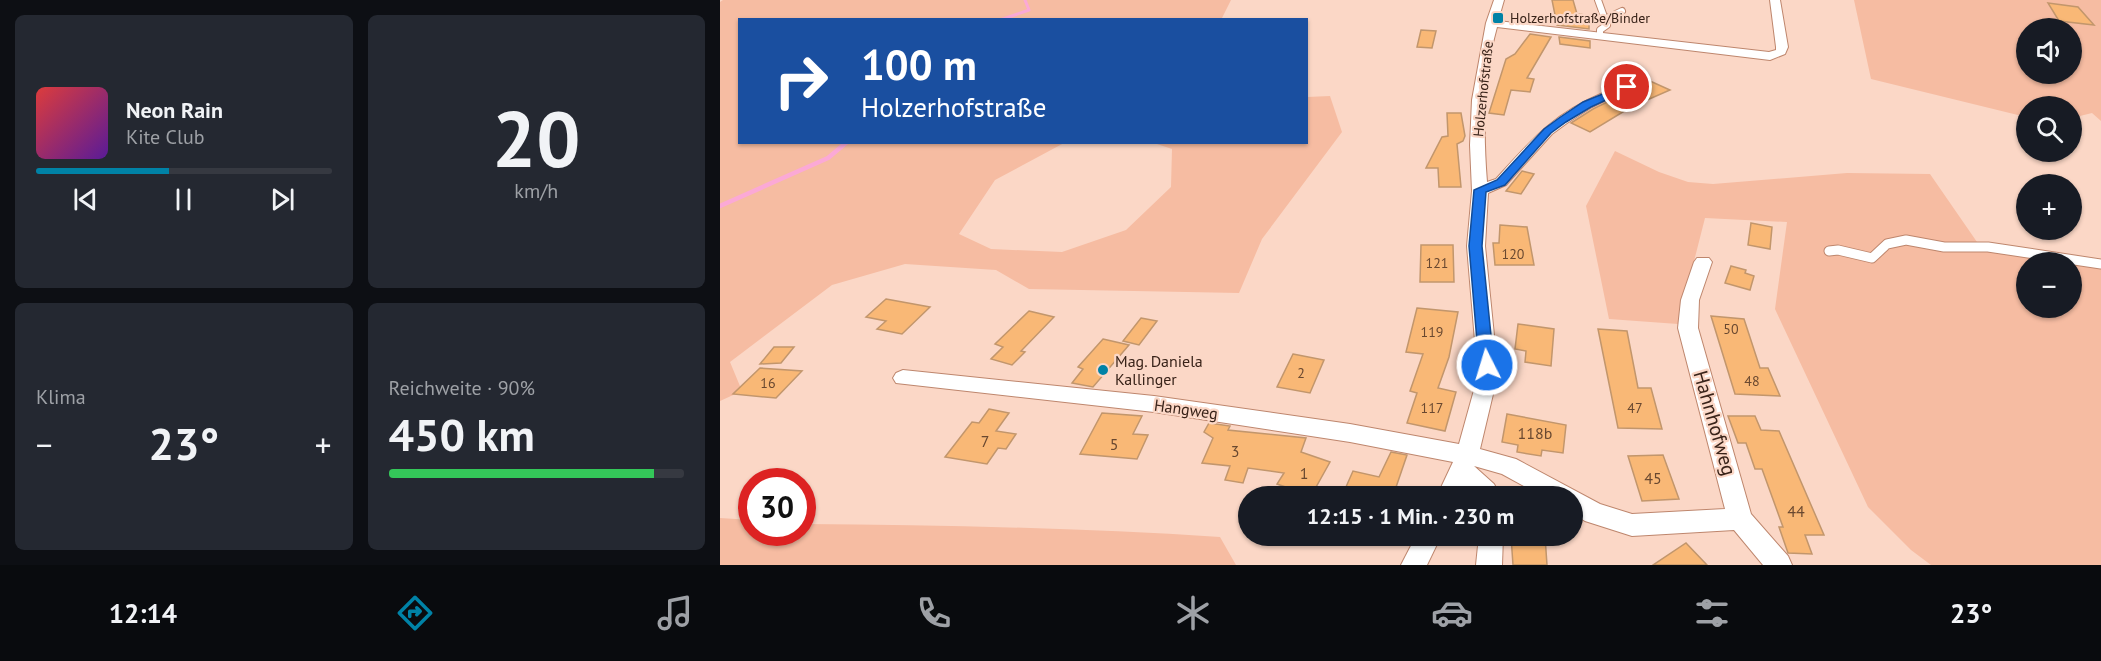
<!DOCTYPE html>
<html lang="de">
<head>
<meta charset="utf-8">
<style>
  body { margin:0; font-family:"PT Sans",sans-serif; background:#242831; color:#f1f3f6; height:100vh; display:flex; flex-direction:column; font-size:22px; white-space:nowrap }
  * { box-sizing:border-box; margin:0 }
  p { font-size:20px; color:#9ea1a6 }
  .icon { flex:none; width:33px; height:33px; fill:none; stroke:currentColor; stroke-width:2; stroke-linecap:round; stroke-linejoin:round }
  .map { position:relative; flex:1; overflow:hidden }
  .drawer { display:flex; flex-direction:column; gap:15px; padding:15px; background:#0d0f14; width:720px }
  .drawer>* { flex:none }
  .banner { position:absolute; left:18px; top:18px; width:570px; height:126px; border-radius:0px; box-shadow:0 2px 4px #0004; background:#1a4fa0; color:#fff; overflow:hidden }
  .controls { position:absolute; left:1296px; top:18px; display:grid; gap:12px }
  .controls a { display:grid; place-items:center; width:66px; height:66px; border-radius:50%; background:#171b24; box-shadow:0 2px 4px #0004; font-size:30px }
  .speed { position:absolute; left:18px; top:468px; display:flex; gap:12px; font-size:30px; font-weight:700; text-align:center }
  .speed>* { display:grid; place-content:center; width:78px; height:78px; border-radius:50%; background:#171b24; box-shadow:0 2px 4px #0004; line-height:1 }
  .speed .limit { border:9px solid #d22; background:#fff; color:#111 }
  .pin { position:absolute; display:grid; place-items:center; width:51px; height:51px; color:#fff; margin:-26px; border:3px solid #fff; border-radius:50%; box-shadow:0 2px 6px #0007 }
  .me { position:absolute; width:66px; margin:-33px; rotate:355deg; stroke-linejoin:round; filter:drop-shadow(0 0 4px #0008) }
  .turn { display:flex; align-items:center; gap:21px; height:126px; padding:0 24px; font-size:27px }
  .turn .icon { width:78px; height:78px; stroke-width:2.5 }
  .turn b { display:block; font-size:42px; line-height:51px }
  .big { font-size:45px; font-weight:700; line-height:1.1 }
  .drawer .widget { flex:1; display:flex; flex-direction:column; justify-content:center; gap:9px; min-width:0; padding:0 21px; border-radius:9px; background:#242831 }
  .drawer .dial { align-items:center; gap:0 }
  .dial b { font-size:78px; line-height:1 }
  .song { display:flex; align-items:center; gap:18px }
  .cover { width:72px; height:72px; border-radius:9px; background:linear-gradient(135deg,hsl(0 70% 55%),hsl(270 70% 35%)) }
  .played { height:6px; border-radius:3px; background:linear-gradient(90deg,#0082a6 45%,#363941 45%) }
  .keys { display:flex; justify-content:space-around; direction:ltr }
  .heat { display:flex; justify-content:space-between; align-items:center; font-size:33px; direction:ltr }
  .charge { height:9px; border-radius:4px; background:linear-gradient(90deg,#34c759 90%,#363941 0) }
  .drawer .tiles { flex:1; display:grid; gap:15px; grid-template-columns:repeat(2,1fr) }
  .trip { position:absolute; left:518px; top:486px; width:345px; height:60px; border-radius:30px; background:#171b24; box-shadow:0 2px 4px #0004; font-weight:700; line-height:60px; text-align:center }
  .tab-bar { display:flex; height:96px; justify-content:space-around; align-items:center; background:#090b0e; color:#9ea1a6 }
  .tab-bar .icon { width:42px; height:42px }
  .tab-bar .active { color:#0082a6 }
  .tab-bar b { font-size:27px; color:#f1f3f6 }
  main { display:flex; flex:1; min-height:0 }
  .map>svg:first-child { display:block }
  .green { fill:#f6bca2; fill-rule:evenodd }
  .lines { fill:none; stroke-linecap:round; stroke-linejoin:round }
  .stream-far1 { stroke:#fba9d6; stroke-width:3 }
  .stream { stroke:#fba9d6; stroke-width:4.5 }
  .building { fill:#f9b876; stroke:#c2966c; stroke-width:1.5 }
  .lane-far1-casing { stroke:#be866d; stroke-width:8 }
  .lane-casing { stroke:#be866d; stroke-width:11 }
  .street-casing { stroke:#be866d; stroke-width:2 }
  .lane-far1 { stroke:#fff; stroke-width:6 }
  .lane { stroke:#fff; stroke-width:9 }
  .street { fill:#fff; fill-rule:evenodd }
  .route { fill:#1a73e8; stroke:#114b97; stroke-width:1.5 }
  .poi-dot { fill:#0082a6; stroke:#fbd7c6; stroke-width:2 }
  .labels { text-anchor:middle; stroke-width:4.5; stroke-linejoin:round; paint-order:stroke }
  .far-poi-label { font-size:14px; fill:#392319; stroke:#fbd7c6; text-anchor:start }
  .far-street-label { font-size:14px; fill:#392319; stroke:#fbd7c6 }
  .number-label { font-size:14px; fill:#694830 }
  .poi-label { font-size:16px; fill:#392319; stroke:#fbd7c6; text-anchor:start }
  .street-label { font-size:16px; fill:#392319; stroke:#fbd7c6 }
  .near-number-label { font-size:16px; fill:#694830 }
  .near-street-label { font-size:20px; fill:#392319; stroke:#fbd7c6 }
</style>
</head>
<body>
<main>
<section class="drawer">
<div class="tiles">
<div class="widget">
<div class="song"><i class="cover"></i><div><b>Neon Rain</b><p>Kite Club</p></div></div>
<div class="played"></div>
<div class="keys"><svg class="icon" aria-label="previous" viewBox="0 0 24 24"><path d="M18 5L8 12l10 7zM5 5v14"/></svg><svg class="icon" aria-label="pause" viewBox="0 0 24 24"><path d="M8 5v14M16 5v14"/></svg><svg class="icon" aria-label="next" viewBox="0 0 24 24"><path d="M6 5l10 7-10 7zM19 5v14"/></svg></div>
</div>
<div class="widget dial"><b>20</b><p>km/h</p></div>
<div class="widget"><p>Klima</p>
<div class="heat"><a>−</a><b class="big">23°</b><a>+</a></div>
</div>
<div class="widget"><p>Reichweite · 90%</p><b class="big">450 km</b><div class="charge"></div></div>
</div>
</section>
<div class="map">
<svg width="1381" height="565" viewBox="0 0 1381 565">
  <rect width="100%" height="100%" fill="#fbd7c6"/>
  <g class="green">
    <polygon points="3,0 511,0 501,20 20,20 20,142 344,143 275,180 239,234 271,249 342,252 406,230 451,187 452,149 434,143 586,142 587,97 610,96 622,132 542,239 519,293 309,289 276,270 185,264 112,285 10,362 22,391 0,401 0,2"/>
    <path d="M 1134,0 L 1381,0 L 1381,121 L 1372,113 L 1352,118 L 1352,106 L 1306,106 L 1306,117 L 1151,79 ZM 1306,28 L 1352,28 L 1352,74 L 1306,74 Z"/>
    <path d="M 895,151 L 939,172 L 968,182 L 993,184 L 1127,173 L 1210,174 L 1257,242 L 1381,259 L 1381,565 L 1211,565 L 1191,550 L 1148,507 L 1055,309 L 1067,222 L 985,218 L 958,324 L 889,319 L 866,206 ZM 1306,262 L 1352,262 L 1352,308 L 1306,308 Z"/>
    <path d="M 0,518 L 31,520 L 32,532 L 82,532 L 83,524 C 223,525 361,528 500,537 L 516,565 L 0,565 Z"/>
  </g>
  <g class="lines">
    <polyline class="stream-far1" points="280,20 309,10 305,0"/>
    <polyline class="stream" points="0,206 108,158 127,142"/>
  </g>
  <g class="building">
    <polygon points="832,0 853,0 857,14 865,15 864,20 869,23 869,29 837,25"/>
    <polygon points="1328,3 1358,7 1374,25 1339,21"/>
    <polygon points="701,30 716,31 712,48 697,47"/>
    <polygon points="810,34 831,37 807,78 814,79 810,92 791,90 784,115 769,113 786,59 795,54"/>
    <polygon points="839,37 870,41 870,48 840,44"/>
    <polygon points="930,81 950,90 911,107 870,132 851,123 873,109"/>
    <polygon points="727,113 741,113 745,136 743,141 737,144 741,187 719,187 718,168 706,168 722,137 728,136"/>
    <polygon points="802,171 814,174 801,194 786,191"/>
    <polygon points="1031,223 1052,227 1050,249 1028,245"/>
    <polygon points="780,225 807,227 814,265 775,265 773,243 779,243"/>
    <polygon points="701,245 733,245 734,282 700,282"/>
    <polygon points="1011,266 1026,270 1025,273 1034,276 1030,290 1005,283"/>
    <polygon points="166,299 210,307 182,334 157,329 166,321 146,317"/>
    <polygon points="697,308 738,312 729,357 718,388 736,392 725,431 687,423 697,393 690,391 703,354 686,352"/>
    <polygon points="309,311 334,317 301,351 305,352 292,365 271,359 283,347 275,344"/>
    <polygon points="991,316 1024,319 1040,368 1048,368 1060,396 1015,394"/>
    <polygon points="421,318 437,321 419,345 403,341"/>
    <polygon points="798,324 834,329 831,366 805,362 806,351 795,349"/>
    <polygon points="878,329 907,331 918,388 931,388 942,429 898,428"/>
    <polygon points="383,339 409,345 373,387 352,383 363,369 358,367"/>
    <polygon points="54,347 74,347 61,363 40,364"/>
    <polygon points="573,354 604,360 590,393 557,387"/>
    <polygon points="40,368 82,371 56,398 13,394"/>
    <polygon points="269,409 289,413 276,431 296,434 286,449 278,448 267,464 225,457 252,422 259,423"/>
    <polygon points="382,413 422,416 413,434 428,435 417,459 360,454"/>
    <polygon points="787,414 846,425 843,453 822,450 821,456 797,452 798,445 782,442"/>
    <polygon points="1008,416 1035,416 1041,430 1059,431 1104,535 1085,535 1092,554 1068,553 1059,527 1063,527 1042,469 1035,469 1026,443 1018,443"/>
    <polygon points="489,423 510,426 508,430 586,438 581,452 610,462 591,496 557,484 564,473 528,468 523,483 505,480 510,466 482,463 493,438 484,432"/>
    <polygon points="671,452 687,455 673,496 622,496 633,471 659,477"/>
    <polygon points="943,455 959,499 922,501 908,456"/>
    <polygon points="791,536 825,536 827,565 793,565"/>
    <polygon points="966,543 987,565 933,565"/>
  </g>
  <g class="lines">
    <g class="lane-far1-casing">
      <g id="lane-far1">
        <polyline points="878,0 887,25 880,30 880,35"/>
        <polyline points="869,18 885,19 902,11"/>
      </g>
    </g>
    <g class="lane-casing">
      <polyline id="lane" points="1109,251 1118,250 1152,258 1167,244 1186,240 1224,247 1268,247 1381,264"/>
    </g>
    <g class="street-casing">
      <g id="street">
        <path d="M 774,0 L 784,0 L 778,21 L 1049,52 L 1056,50 L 1056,47 L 1050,0 L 1060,0 L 1068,47 L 1065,54 L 1050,60 L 777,27 C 763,77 763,132 767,182 L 776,179 C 813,138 833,114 885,92 C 893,88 902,82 911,84 L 913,87 L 872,107 L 847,123 L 832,134 L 786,185 L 768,193 L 765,246 L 777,365 L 774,390 L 760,449 L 796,459 L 880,504 L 912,514 L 1005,509 L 958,328 L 961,300 L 974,262 L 977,258 L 989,258 L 992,262 L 979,300 L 978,328 L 1031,514 L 1068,556 L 1072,565 L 1043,565 L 1014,530 L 912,536 L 865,521 L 852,513 L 852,496 L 822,496 L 782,474 L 754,466 L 774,484 L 780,496 L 756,496 L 745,487 L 741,496 L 717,496 L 733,462 L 630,442 L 434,412 L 176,383 L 173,378 L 176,373 L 183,370 L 434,396 L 630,424 L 739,444 L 754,390 L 757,365 L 747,246 L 752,191 L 750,145 L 752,100 L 766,23 Z"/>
        <polygon points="696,536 721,536 707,565 681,565"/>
        <polygon points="759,536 783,536 782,565 756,565"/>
      </g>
    </g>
    <use href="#lane-far1" class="lane-far1"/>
    <use href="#lane" class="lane"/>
    <use href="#street" class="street"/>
  </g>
  <polygon class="route" points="907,84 912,87 910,89 871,107 846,122 831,133 785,185 766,192 762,246 774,365 772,369 761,369 759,365 749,246 754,190 777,180 824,129 839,118 863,102"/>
  <g class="poi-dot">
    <rect x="772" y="12" width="12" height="12" rx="3"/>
    <circle cx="383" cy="370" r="6"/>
  </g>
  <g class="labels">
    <g class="far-poi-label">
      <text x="790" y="23">Holzerhofstraße/Binder</text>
    </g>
    <g class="far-street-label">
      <text transform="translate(763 89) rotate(-84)" y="5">Holzerhofstraße</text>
    </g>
    <g class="number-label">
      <text x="793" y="259">120</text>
      <text x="717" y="268">121</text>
      <text x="1011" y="334">50</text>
      <text x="712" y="337">119</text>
      <text x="581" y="378">2</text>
      <text x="1032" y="386">48</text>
      <text x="48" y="388">16</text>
      <text x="712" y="413">117</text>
      <text x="915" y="413">47</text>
    </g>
    <g class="poi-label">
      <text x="395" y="367">Mag. Daniela<tspan x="395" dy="18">Kallinger</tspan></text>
    </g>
    <g class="street-label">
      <text transform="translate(466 409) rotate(8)" y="6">Hangweg</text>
    </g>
    <g class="near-number-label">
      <text x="815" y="439">118b</text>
      <text x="265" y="447">7</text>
      <text x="394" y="450">5</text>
      <text x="515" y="457">3</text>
      <text x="584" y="479">1</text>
      <text x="933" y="484">45</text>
      <text x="1076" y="517">44</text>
    </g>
    <g class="near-street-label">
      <text transform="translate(995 423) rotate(74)" y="7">Hahnhofweg</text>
    </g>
  </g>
</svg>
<div class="controls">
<a><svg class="icon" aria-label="sound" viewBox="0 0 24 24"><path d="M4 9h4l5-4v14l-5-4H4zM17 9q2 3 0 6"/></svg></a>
<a><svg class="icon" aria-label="search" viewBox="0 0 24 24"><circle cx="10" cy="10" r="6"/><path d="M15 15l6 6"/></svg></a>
<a>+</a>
<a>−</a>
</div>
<div class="speed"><div class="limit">30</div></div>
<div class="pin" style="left:907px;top:87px;background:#d93025"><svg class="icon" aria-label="arrive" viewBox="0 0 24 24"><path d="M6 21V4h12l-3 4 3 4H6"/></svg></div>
<svg class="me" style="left:767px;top:365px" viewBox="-20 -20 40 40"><circle r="17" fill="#1a73e8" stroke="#fff" stroke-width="3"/><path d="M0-11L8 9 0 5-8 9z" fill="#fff"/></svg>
<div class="trip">12:15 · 1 Min. · 230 m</div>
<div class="banner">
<div class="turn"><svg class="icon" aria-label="right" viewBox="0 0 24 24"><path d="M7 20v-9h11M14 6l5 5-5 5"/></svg><div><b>100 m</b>Holzerhofstraße</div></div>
</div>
</div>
</main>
<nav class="tab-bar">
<b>12:14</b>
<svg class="icon active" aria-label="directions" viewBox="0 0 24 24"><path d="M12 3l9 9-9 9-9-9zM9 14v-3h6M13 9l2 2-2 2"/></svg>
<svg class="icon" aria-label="music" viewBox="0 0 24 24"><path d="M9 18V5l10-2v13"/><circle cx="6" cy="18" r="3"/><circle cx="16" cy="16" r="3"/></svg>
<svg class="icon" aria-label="phone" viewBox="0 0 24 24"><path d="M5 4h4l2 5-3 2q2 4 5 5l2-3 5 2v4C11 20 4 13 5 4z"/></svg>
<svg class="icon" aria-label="climate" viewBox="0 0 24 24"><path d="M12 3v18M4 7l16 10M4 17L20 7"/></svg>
<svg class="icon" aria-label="car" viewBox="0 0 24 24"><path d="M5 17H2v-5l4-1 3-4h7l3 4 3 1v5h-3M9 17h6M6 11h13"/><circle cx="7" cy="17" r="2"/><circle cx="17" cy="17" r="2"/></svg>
<svg class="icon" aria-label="filters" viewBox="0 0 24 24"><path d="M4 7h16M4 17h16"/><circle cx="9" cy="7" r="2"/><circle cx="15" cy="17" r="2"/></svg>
<b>23°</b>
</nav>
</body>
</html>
